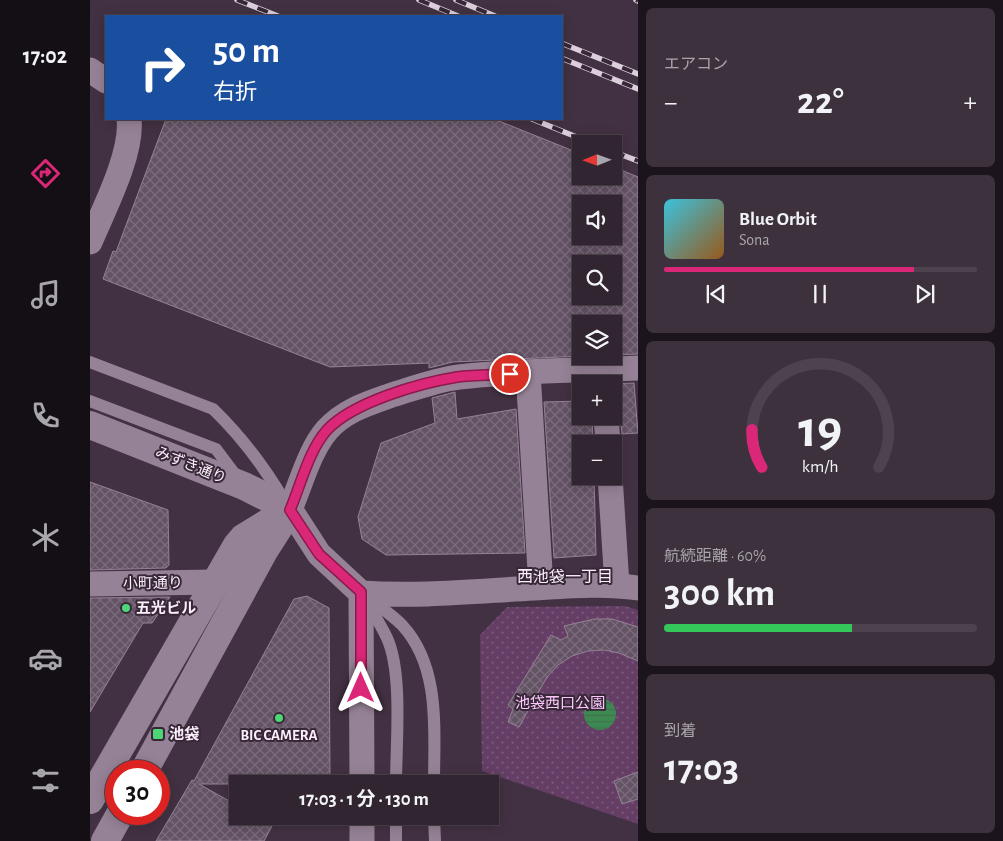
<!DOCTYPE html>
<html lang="ja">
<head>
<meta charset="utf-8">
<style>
  body { margin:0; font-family:"Alegreya Sans","Noto Sans JP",sans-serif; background:#3d313e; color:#f1f3f6; height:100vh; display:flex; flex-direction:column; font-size:19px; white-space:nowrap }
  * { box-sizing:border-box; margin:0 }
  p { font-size:16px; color:#a8a5ac }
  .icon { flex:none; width:28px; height:28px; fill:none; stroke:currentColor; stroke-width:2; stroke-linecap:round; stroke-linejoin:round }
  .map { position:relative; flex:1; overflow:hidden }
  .panel { display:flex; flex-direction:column; gap:8px; padding:8px; background:#1c141c; width:365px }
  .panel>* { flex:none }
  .hud { position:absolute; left:15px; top:15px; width:458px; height:105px; border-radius:0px; box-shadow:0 2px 12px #0003,0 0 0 1px #4d424d; background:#1a4fa0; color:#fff; overflow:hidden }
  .needle { width:32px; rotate:269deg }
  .tools { position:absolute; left:482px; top:135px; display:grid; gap:10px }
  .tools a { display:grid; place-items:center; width:50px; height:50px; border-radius:0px; background:#322532; box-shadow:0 2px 12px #0003,0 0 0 1px #4d424d; font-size:25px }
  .speed { position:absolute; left:15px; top:760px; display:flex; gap:10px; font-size:25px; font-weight:700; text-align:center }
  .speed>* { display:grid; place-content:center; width:65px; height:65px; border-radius:50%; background:#322532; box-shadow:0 2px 12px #0003,0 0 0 1px #4d424d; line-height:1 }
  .speed .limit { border:8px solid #d22; background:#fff; color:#111 }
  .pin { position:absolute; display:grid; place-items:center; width:42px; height:42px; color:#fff; margin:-21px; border:2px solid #fff; border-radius:50%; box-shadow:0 1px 5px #0007 }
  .me { position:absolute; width:55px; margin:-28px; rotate:0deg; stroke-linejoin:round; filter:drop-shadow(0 0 4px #0008) }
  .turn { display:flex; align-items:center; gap:18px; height:105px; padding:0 25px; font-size:22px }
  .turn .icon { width:65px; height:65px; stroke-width:2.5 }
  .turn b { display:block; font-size:35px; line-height:42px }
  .big { font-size:38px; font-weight:700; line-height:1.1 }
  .panel .widget { flex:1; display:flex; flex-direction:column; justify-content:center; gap:8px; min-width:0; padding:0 18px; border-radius:8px; background:#3d313e }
  .panel .dial { align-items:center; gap:0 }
  .dial svg { height:130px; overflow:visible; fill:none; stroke:#4d424d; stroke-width:7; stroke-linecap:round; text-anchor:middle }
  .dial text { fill:#f1f3f6; stroke:none }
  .song { display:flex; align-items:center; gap:15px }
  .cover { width:60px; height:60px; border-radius:8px; background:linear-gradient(135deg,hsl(190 70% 55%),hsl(30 70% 35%)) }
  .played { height:5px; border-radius:2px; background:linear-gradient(90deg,#db2777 80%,#4d424d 80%) }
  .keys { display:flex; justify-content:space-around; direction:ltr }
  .heat { display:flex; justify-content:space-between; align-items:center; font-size:28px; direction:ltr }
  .charge { height:8px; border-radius:4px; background:linear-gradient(90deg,#34c759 60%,#4d424d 0) }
  .trip { position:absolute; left:139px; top:775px; width:270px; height:50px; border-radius:0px; background:#322532; box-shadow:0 2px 12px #0003,0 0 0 1px #4d424d; font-weight:700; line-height:50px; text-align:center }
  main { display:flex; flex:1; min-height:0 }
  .dock { display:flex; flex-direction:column; width:90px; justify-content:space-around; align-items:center; background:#140f14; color:#a8a5ac }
  .dock .icon { width:35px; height:35px }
  .dock .on { color:#db2777 }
  .dock b { font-size:22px; color:#f1f3f6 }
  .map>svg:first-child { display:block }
  .grass { fill:url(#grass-dots) }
  .water { fill:url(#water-rules) }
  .building { fill:url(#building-cross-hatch); stroke:#958295; fill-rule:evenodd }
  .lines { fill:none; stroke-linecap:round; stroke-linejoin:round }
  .service { stroke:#968296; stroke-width:12 }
  .minor { stroke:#968296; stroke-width:25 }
  .tertiary { stroke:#968296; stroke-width:28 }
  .rail-casing { stroke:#dbcfdb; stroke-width:5.5 }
  .rail { stroke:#372737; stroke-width:4; stroke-dasharray:11; stroke-linecap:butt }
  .route-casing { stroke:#8e194d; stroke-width:12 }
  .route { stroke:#db2777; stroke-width:9 }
  .poi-dot { fill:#4cd676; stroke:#372737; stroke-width:2 }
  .labels { text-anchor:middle; stroke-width:4; stroke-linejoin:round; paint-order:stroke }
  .street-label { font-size:15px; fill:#faeffa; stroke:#372737 }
  .poi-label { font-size:15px; font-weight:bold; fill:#faeffa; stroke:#372737; text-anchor:start }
  .park-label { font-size:15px; fill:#fbc8fc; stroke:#372737 }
  .neighbourhood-label { font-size:16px; fill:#faeffa; stroke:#372737 }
</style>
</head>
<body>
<main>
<nav class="dock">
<b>17:02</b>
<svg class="icon on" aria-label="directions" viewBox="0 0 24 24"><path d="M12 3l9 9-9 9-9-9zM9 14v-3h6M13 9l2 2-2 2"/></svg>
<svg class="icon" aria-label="music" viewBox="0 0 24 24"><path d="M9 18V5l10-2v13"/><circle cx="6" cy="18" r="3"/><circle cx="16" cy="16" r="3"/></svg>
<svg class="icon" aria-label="phone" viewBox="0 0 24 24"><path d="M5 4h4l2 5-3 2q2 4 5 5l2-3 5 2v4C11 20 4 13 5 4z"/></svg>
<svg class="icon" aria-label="climate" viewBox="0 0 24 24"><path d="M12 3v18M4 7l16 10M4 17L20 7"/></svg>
<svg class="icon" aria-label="car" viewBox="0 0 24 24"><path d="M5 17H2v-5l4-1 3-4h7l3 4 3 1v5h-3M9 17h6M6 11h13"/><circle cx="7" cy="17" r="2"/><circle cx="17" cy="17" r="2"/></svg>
<svg class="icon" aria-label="filters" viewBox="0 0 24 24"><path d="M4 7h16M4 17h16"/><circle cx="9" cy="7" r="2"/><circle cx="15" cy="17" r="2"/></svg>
</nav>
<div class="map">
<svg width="548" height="841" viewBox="0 0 548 841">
  <defs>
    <pattern id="grass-dots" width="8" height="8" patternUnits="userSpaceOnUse" patternTransform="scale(1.25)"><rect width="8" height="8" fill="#653e66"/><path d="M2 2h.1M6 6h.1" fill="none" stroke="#7c5a7d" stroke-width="1.8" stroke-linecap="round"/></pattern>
    <pattern id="water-rules" width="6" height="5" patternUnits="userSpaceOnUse" patternTransform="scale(1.25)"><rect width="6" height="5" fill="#3c8a51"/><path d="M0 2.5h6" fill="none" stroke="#42704f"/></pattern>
    <pattern id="building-cross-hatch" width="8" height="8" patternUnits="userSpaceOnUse" patternTransform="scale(1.25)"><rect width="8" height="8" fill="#645365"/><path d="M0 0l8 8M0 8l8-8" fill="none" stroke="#7b6c7c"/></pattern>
  </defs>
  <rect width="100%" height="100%" fill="#423142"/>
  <polygon class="grass" points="535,606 548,610 548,824 392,771 390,635 417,607"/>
  <circle class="water" cx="510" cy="714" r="16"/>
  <g class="building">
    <path d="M 76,119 L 404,119 L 491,154 L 491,176 L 524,176 L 524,167 L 548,177 L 548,354 L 524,355 L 524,324 L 491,324 L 491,356 L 363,362 L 339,368 L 339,363 L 240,367 L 13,279 L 23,251 L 26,252 ZM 491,204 L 524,204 L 524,236 L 491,236 ZM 491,264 L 524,264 L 524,296 L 491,296 Z"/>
    <polygon points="544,383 548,433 532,434 530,414 524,404 524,384 521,384"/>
    <polygon points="365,392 367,419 426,409 435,553 296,555 272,539 268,517 291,443 345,423 342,398"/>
    <polygon points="491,401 491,416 502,416 503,444 491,444 491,476 504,476 506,555 464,558 454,402"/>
    <polygon points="0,482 78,510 79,565 76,568 0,570"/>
    <polygon points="217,596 239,608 240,784 109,784 148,806 148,816 166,816 182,826 174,841 66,841 102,780 104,781 204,599"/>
    <polygon points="80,597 62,623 53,623 0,712 0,598"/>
    <polygon points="504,619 522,619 548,627 548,661 529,653 514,650 498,651 482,656 468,665 457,677 429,727 418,722 423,709 418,705 461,635 471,640 478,636 474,626"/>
    <polygon points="548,772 548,799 532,804 524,781"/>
  </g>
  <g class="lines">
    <g class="service">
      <path d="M 0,362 L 123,409 C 153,438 174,466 195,502"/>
      <polyline points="0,401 126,449 147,477"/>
      <path d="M 276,596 C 287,605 301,614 312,625 C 351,667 344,731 344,784"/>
      <path d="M 276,601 C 283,613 291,625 297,638 C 313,673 306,744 306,784"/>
      <polyline points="306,816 306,841"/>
      <polyline points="344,816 345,841"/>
    </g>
    <g class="minor">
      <polyline points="0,70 16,81"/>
      <path d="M 0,242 C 14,209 43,153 39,119"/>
      <polyline points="438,372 451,587"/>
      <polyline points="516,416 518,444"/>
      <polyline points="520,476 527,585"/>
      <polyline points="0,584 125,582"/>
      <path d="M 271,593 C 329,597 387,591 444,588 C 479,586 513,583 548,588"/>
      <path d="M 272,784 L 271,593 L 229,554 L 200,509 C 211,484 219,451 237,430 C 254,411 276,404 299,396 C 322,389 345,380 369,377 C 428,370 489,371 548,368"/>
      <polyline points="272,816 272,841"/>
    </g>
    <g class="tertiary">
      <polyline points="0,425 154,486 200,509"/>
      <polyline points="54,771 174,551 197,515"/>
      <polyline points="0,800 147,545 153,538 200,509"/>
      <polyline points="15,841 30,814"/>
    </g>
    <g class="rail-casing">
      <g id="rail">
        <polyline points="147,0 188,16"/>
        <polyline points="329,0 368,16"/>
        <polyline points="366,0 405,16"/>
        <polyline points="546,0 548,1"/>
        <polyline points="471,43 548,74"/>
        <polyline points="471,58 548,89"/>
        <polyline points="442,119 504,144"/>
        <polyline points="524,152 548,161"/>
      </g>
    </g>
    <use href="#rail" class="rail"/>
  </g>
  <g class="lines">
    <g class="route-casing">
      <path id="route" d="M 271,688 L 271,592 L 229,554 L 200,510 C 211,484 219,450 237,430 C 263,402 330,383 367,377 C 384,375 403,375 420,374"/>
    </g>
    <use href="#route" class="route"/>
  </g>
  <g class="poi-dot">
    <circle cx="36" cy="608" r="5"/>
    <circle cx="189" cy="718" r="5"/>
    <rect x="62" y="728" width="12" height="12" rx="2.5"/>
  </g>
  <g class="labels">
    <g class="street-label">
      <text transform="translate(101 465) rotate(22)" y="5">みずき通り</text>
      <text transform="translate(63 583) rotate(-1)" y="5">小町通り</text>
    </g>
    <g class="poi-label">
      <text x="46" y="613">五光ビル</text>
      <text x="79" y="739">池袋</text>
      <text x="189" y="740" text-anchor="middle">BIC CAMERA</text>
    </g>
    <g class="park-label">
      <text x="470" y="708">池袋西口公園</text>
    </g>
    <g class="neighbourhood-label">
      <text x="475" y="582">西池袋一丁目</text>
    </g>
  </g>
</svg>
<div class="tools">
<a><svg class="needle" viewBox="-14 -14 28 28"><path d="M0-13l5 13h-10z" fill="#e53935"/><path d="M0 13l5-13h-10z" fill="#a8a5ac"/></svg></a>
<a><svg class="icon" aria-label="sound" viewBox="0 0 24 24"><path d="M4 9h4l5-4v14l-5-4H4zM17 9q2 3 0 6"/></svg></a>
<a><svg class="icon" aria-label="search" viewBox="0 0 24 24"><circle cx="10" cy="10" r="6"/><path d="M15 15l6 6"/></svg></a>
<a><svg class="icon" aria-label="layers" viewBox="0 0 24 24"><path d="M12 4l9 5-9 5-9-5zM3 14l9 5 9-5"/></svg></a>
<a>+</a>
<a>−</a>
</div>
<div class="speed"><div class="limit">30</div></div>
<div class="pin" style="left:420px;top:374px;background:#d93025"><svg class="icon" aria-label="arrive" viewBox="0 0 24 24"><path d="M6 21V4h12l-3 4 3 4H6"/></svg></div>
<svg class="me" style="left:271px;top:688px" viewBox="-20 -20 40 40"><path d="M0-17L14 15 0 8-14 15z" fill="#db2777" stroke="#fff" stroke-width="4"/></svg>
<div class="trip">17:03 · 1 分 · 130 m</div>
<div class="hud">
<div class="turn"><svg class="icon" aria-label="right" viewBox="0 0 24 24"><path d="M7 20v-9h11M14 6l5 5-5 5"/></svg><div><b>50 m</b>右折</div></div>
</div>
</div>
<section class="panel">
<div class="widget"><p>エアコン</p>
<div class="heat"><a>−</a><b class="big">22°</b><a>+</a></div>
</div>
<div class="widget">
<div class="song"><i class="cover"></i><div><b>Blue Orbit</b><p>Sona</p></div></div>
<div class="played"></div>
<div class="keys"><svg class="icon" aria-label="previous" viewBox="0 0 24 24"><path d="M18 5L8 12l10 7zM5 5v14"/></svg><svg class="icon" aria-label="pause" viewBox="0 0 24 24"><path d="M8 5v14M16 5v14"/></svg><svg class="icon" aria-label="next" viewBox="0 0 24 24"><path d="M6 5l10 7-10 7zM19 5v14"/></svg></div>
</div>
<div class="widget dial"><svg viewBox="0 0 100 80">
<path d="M14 69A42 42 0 1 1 86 69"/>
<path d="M14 69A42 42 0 0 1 8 46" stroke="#db2777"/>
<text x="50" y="56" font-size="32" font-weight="700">19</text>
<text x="50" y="72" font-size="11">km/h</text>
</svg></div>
<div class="widget"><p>航続距離 · 60%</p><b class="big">300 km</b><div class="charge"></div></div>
<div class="widget"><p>到着</p><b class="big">17:03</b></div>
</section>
</main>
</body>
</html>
